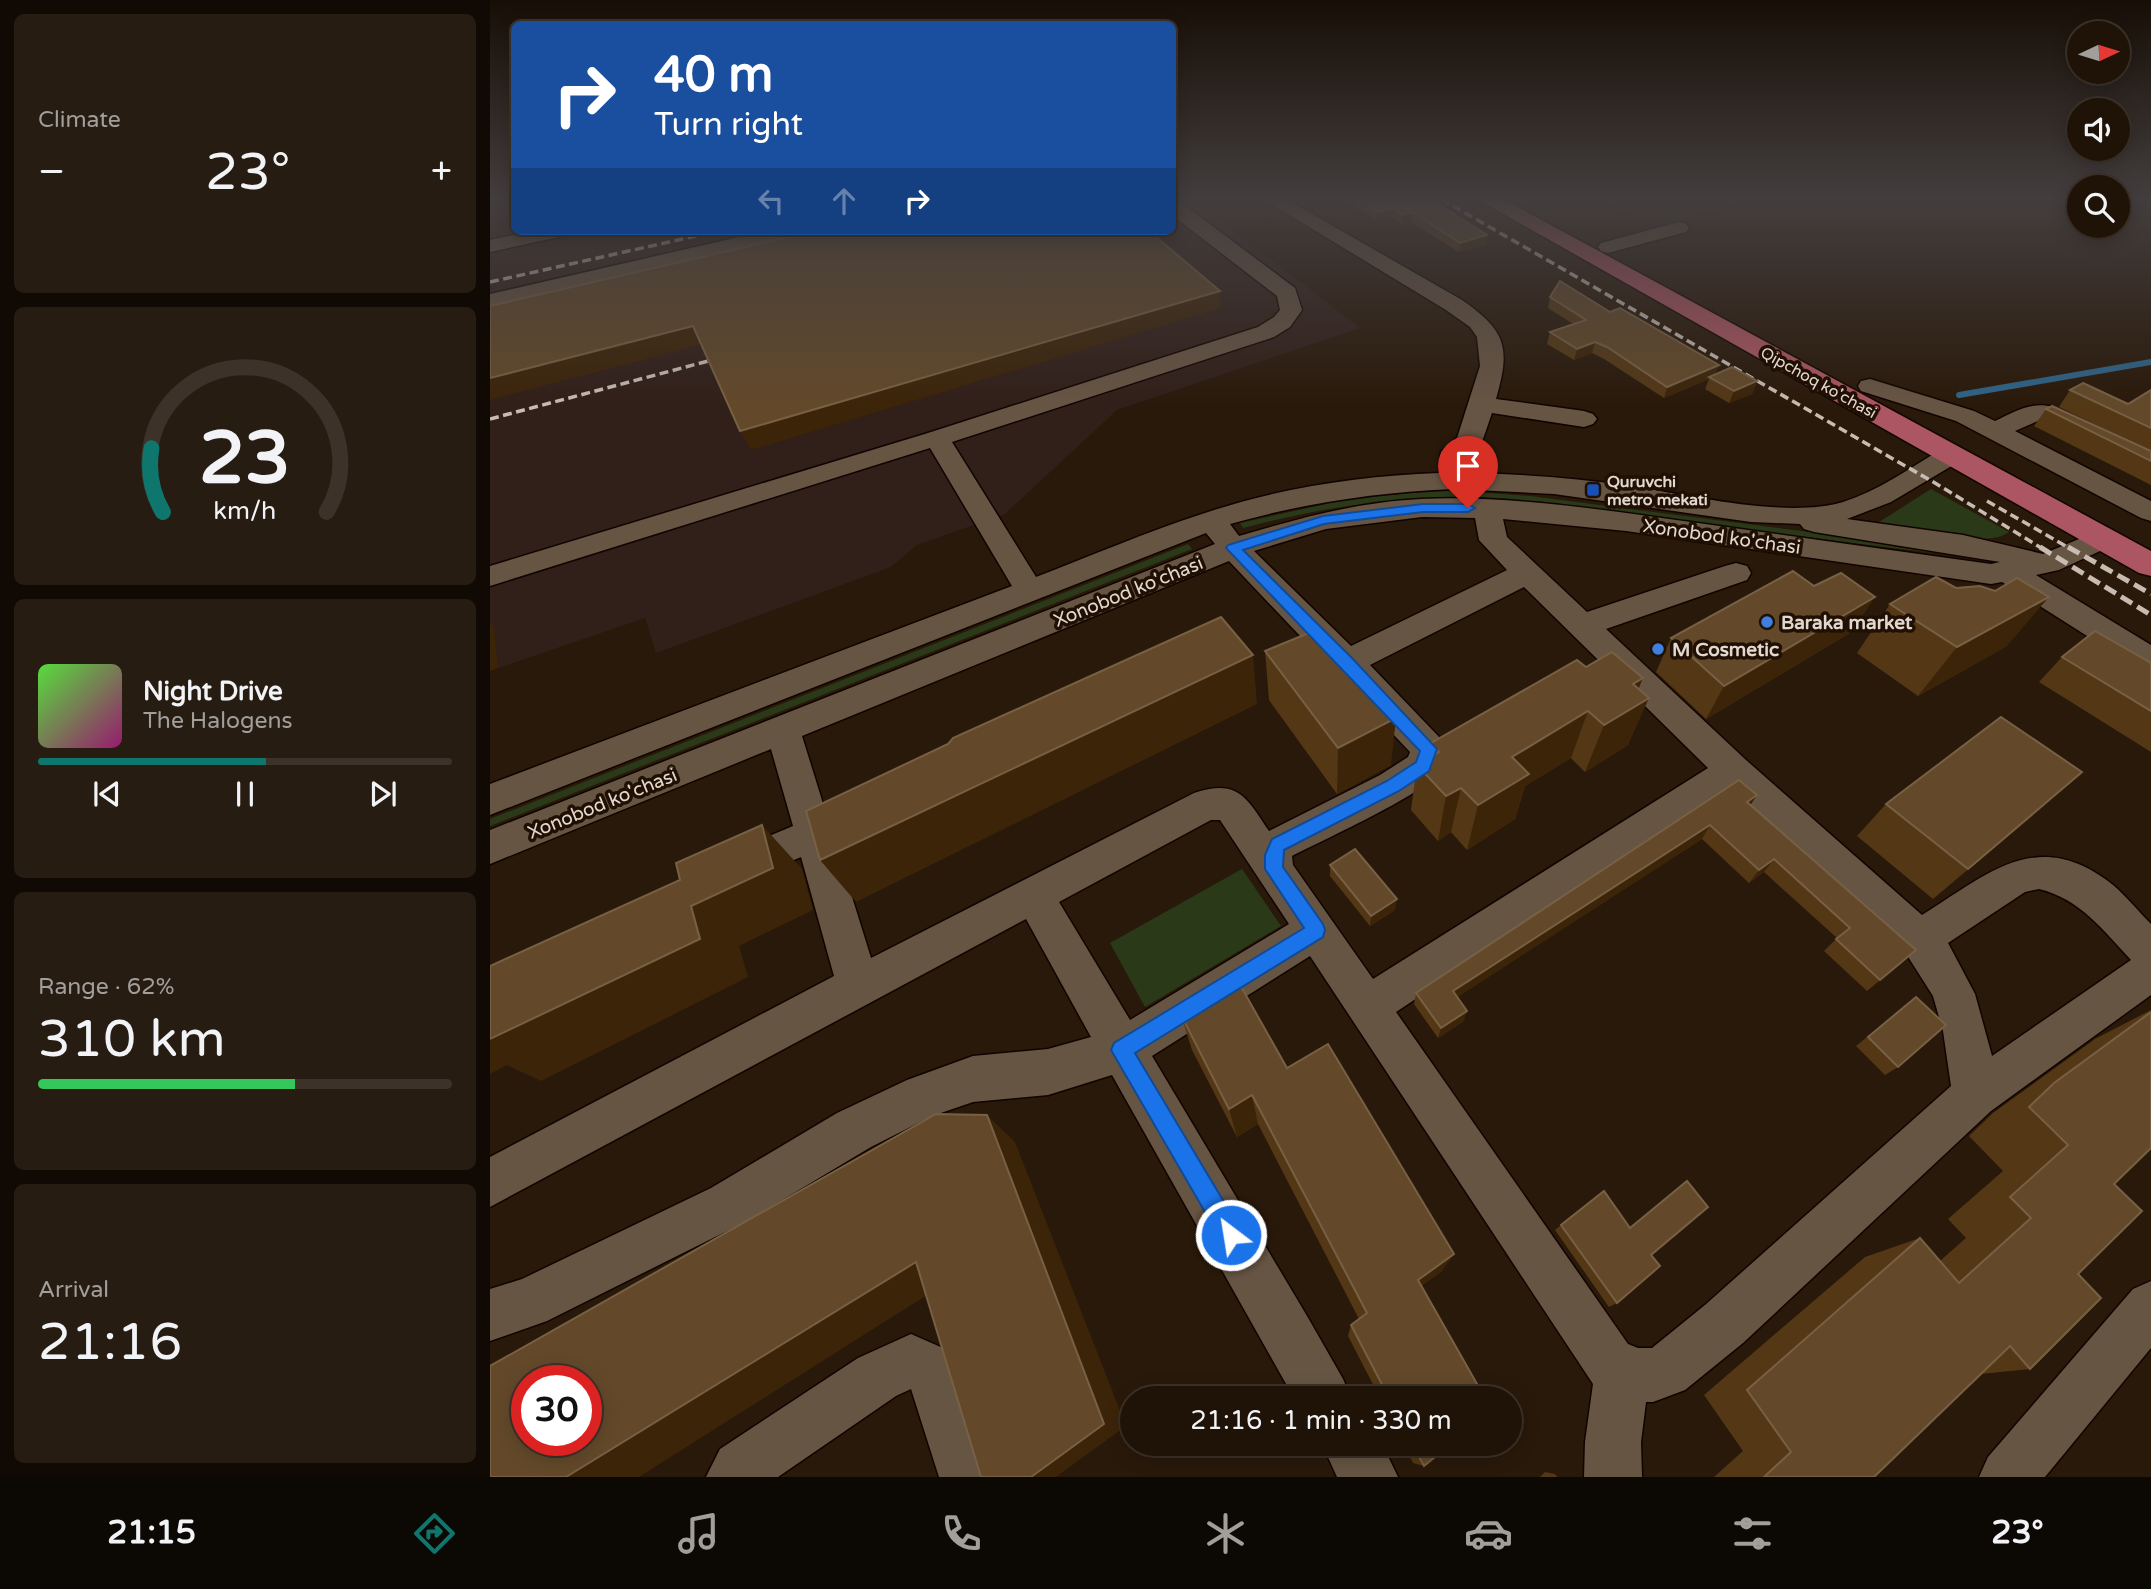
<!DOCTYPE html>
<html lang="en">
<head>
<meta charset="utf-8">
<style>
  body { margin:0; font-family:"Varela Round",sans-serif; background:#271c12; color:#f1f3f6; height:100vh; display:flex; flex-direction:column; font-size:26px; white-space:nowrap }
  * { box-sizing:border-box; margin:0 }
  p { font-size:23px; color:#a19e9c }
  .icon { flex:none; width:38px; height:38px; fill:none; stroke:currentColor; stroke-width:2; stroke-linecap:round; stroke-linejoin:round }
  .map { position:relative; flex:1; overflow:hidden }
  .sheet { display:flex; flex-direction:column; gap:14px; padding:14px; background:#110a04; width:490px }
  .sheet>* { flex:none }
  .banner { position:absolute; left:21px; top:21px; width:665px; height:214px; border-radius:10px; box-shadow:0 4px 18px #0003,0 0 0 2px #3c3229; background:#1a4fa0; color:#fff; overflow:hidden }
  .needle { width:46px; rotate:86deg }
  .controls { position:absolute; left:1577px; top:21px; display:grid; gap:14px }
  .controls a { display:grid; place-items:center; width:63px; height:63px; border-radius:50%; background:#1f1308; box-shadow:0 4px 18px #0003,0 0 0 2px #3c3229; font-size:35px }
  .speed { position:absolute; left:21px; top:1365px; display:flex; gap:14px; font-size:35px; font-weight:700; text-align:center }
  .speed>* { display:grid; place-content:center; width:91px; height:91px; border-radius:50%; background:#1f1308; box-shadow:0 4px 18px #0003,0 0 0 2px #3c3229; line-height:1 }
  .speed .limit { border:10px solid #d22; background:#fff; color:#111 }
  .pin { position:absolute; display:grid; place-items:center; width:60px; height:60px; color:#fff; margin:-72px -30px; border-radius:50% 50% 50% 0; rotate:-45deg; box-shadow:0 0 7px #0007 }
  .pin .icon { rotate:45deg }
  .me { position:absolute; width:77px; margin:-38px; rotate:329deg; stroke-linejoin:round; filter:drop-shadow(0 0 5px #0008) }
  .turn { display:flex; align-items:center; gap:24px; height:147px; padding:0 28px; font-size:32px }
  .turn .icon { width:91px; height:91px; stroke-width:2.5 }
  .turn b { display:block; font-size:49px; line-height:60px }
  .lanes { display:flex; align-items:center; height:66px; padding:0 28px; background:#0003; justify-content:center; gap:35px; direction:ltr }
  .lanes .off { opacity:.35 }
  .big { font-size:52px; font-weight:600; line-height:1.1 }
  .sheet .widget { flex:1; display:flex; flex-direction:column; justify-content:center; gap:10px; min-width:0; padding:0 24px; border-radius:10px; background:#271c12 }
  .sheet .dial { align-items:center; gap:0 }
  .dial svg { height:182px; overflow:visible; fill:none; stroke:#3c3229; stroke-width:7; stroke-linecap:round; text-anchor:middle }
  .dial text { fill:#f1f3f6; stroke:none }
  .song { display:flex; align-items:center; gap:21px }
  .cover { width:84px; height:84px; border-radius:10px; background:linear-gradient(135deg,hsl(110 70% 55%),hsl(320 70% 35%)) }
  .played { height:7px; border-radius:4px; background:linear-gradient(90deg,#0f766e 55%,#3c3229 55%) }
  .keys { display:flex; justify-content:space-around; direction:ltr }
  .heat { display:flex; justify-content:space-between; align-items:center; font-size:38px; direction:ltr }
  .charge { height:10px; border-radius:5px; background:linear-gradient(90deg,#34c759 62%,#3c3229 0) }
  .trip { position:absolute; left:630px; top:1386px; width:402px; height:70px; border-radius:35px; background:#1f1308; box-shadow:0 4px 18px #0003,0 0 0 2px #3c3229; font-weight:600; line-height:70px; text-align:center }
  .dock { display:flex; height:112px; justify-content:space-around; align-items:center; background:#0c0803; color:#a19e9c }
  .dock .icon { width:49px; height:49px }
  .dock .selected { color:#0f766e }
  .dock b { font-size:32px; color:#f1f3f6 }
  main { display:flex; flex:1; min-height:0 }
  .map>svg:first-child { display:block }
  .industrial { fill:#311f19 }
  .green { fill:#2a3a19 }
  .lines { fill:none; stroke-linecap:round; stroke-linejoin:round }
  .stream { stroke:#2f6387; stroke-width:6 }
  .minor-casing { stroke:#110400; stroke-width:3 }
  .major-casing { stroke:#110400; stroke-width:3 }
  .minor { fill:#675544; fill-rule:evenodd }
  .major { fill:#ab5662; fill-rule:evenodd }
  .rail-far1 { stroke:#c7bcb2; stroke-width:3.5; stroke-dasharray:9 4.5; stroke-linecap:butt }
  .rail { stroke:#c7bcb2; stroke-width:5; stroke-dasharray:13 6; stroke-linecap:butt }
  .wall { fill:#543816 }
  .shaded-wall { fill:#3c2409 }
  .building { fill:#63492a; stroke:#776044; stroke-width:2; fill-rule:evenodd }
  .route { fill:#1a73e8; stroke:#114b97; stroke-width:2 }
  .transit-dot { fill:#1a4fb4; stroke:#1f1003; stroke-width:2.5 }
  .shop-dot { fill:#3f7fe0; stroke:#1f1003; stroke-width:2.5 }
  .labels { text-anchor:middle; stroke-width:7; stroke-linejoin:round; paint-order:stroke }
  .far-street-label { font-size:16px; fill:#e3d8cf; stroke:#1f1003 }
  .far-poi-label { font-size:16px; font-weight:bold; fill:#e3d8cf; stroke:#1f1003; text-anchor:start }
  .street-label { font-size:19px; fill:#e3d8cf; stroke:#1f1003 }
  .poi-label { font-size:19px; font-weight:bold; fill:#e3d8cf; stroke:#1f1003; text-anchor:start }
</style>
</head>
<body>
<main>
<section class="sheet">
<div class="widget"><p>Climate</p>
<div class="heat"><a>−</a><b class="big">23°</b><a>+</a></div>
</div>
<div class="widget dial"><svg viewBox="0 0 100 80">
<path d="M14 69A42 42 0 1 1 86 69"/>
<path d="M14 69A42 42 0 0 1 9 41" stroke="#0f766e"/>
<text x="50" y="56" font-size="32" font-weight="700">23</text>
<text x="50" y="72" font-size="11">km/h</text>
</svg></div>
<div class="widget">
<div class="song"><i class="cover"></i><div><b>Night Drive</b><p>The Halogens</p></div></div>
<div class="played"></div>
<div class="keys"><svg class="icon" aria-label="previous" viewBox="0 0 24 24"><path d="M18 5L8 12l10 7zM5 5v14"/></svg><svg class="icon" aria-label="pause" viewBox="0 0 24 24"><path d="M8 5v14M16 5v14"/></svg><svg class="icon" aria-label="next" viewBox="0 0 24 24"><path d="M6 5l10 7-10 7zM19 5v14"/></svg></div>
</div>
<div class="widget"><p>Range · 62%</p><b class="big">310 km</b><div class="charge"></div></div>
<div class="widget"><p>Arrival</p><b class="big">21:16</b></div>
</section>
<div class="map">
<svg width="1661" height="1477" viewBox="0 0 1661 1477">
  <rect width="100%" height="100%" fill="#29190a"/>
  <g class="industrial">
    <polygon points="0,199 24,199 24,231 47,231 0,241"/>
    <polygon points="683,199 702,199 870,328 627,410 515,514 427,545 401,567 166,653 155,618 0,671 0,243 55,231 682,231"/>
    <polygon points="1115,199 1257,199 1168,228"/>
  </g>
  <g class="green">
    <path d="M 1441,489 L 1519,532 C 1496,550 1414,528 1386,524 Z"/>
    <path d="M 956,490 L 1040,496 L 1442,548 L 1444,553 L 990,497 C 908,496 832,507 753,528 L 750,523 L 863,498 Z"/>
    <polygon points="698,544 702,549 0,826 0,819"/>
    <polygon points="752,869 791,926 655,1007 620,943"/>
  </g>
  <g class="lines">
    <polyline class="stream" points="1469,395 1661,362"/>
    <g class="minor-casing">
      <g id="minor">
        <path d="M 682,199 L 689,201 L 805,288 L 812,310 L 800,327 L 784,337 L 462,442 L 546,577 C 601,556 656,532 712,514 C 788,488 869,476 949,473 L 951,452 L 967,438 L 990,366 L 987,337 L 980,327 L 956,310 L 773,199 L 796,199 L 972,300 C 1016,331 1021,347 1006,399 L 1094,411 L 1103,414 L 1107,419 L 1103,424 L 1094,427 L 1002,413 L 992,442 L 977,455 L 976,473 C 1031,474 1086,478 1141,486 C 1199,495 1297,519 1353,502 C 1388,491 1420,468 1452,449 L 1461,447 L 1470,449 L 1474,455 L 1470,461 L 1401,502 L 1357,519 L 1473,535 L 1553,554 L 1613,529 L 1623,531 L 1627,538 L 1623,545 L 1569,570 L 1546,575 L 1661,645 L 1661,673 L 1649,669 L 1512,582 L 1501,584 L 1136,531 L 1013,519 L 1017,537 L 1097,612 L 1235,566 L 1246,563 L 1257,566 L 1261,573 L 1257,580 L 1116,629 L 1256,760 L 1432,915 C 1498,874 1548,825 1623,885 C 1636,896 1648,911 1661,924 L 1661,995 L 1501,1111 L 1253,1343 L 1195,1390 L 1163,1402 L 1156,1402 L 1151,1442 L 1152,1477 L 1094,1477 L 1095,1442 L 1103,1384 L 820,956 L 662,1056 L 817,1316 L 853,1379 L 861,1398 L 804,1398 L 622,1075 L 558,1095 L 483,1102 L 442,1116 L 381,1147 L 255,1222 L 57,1321 L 0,1341 L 0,1289 L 32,1279 L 221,1188 L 347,1113 L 417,1080 L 483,1056 L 558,1049 L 601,1037 L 536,919 L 0,1207 L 0,1157 L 344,976 L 311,857 L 250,883 L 236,878 L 231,866 L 236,854 L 303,826 L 281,749 L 0,864 L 0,830 L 725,544 L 716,533 L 0,815 L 0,784 L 522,586 L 440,448 L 0,586 L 0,566 L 438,433 L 768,327 L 784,317 L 790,310 L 787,296 L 682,215 ZM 965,489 L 1064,494 L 1261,522 L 1310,524 L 1314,529 L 1324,532 L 1510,562 L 1501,564 C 1401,550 1301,536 1201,522 C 1113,510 1020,495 931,499 C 868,502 810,518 749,536 L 740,524 C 814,503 888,492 965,489 ZM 932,517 L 985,518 L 989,540 L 1017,570 L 861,646 L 764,551 L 836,529 ZM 739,561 L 920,752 L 918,757 L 890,775 L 779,831 C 757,799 749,778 704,793 L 381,958 L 312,736 ZM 1034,587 L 1218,768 L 883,979 L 803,865 L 802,856 C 831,841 930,796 946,775 C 952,768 954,757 957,749 L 951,739 L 880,665 ZM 1241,790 L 1415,952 L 1443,996 L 1453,1031 L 1461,1086 L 1215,1305 L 1162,1348 L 1148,1348 L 1138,1344 L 906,1012 ZM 721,820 L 730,820 L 799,924 L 640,1020 L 569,902 ZM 1549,889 C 1590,899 1613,930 1641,960 L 1502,1056 L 1485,994 L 1458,943 L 1535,892 Z"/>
        <polygon points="1189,222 1196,224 1199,228 1196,232 1118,253 1111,251 1108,247 1111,243"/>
        <polygon points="43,231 81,231 78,235 0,252 0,240"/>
        <polygon points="275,231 311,231 301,237 0,306 0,294"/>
        <path d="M 1380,379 L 1484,411 L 1505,421 C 1524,412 1541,401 1563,407 L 1661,454 L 1661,472 L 1550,420 L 1525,431 L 1661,501 L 1661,521 L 1651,518 L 1466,421 L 1371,391 L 1368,386 L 1371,381 Z"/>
        <polygon points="1661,1281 1661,1348 1555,1477 1489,1477 1498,1457 1643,1289"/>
        <polygon points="421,1334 462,1352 507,1477 449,1477 421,1389 406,1396 288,1477 216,1477 230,1449 368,1358"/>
        <polygon points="832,1444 892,1444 908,1477 847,1477"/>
      </g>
    </g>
    <g class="major-casing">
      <polygon id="major" points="987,199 1013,199 1661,551 1661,576 1649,573"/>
    </g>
    <use href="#minor" class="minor"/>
    <use href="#major" class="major"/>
    <g class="rail-far1">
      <polyline points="951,199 1445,483 1553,549"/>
      <polyline points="0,282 228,231"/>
      <polyline points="0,419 237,356"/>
      <polyline points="1497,501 1581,549"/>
    </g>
    <g class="rail">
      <polyline points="1550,547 1661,615"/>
      <polyline points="1578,547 1661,594"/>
    </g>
  </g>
  <g class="wall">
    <polygon points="855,199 932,199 996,244 969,252 921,222 912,224 901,217 887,221"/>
    <polygon points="1060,297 1120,312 1229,365 1225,374 1267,381 1262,394 1239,403 1215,389 1219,379 1174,398 1114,359 1102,353 1084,360 1057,344 1060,332 1083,324 1058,308"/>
    <polygon points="1580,390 1638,404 1661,390 1661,485 1544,426 1556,409 1660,451 1569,407"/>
    <polygon points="1466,588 1505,591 1517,646 1428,696 1367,653 1400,604"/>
    <polygon points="1363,631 1216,719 1166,672 1181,638"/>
    <polygon points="775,651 901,765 847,794 779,700"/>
    <polygon points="1572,657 1661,663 1661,752 1549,682"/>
    <polygon points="1149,689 1138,745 1095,772 1081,758 1035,786 1025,819 977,850 961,832 948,841 921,810 927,765 938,758 941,743"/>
    <polygon points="1267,795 1260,805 1426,950 1377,991 1334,951 1347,938 1274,872 1259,883 1212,839 967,997 974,1021 948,1038 924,1004 926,993"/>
    <polygon points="1396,804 1555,805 1443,899 1367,836"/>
    <polygon points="840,865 905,910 880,926 840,876"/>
    <polygon points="1426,997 1408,1067 1395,1075 1366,1046"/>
    <polygon points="1661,1010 1661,1148 1624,1184 1588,1274 1540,1369 1491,1374 1384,1477 1224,1477 1253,1451 1214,1395 1375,1257 1430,1238 1450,1261 1476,1238 1458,1219 1513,1171 1479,1136 1503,1113 1605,1039"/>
    <polygon points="691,1015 797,1068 952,1271 931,1286 995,1398 890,1398 858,1336 861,1325 869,1319 768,1124 747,1137 702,1050"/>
    <polygon points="1197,1181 1161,1255 1127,1303 1119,1307 1065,1230 1071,1225 1140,1227"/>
    <polygon points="913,1444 961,1444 934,1466 923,1463"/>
    <polygon points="1055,1472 1065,1474 1067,1477 1050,1477"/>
  </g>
  <g class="shaded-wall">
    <polygon points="902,208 901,217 887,221 888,212"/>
    <polygon points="922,212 921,222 912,224 912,215"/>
    <polygon points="997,235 996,244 969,252 970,243"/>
    <polygon points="730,291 731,308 261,450 250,431"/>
    <polygon points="203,326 213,344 0,400 0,378"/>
    <polygon points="1105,342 1102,353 1084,360 1087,349"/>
    <polygon points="1229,365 1224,376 1219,377 1219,379 1174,398 1177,387"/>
    <polygon points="1267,381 1262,394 1239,403 1244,391"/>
    <polygon points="1385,597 1363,631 1216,719 1234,686"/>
    <polygon points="1559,597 1517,646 1428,696 1467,647"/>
    <polygon points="0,623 4,627 8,668 0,671"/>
    <polygon points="763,655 767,704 366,902 330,860"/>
    <polygon points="1153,678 1140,709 1159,698 1138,745 1095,772 1114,725 1143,684"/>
    <polygon points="1098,711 1081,758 1035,786 1025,819 977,850 988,805 1022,757"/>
    <polygon points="906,718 901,765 847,794 848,748"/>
    <polygon points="1592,772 1555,805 1443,899 1478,869"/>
    <polygon points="971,788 961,832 948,841 956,796"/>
    <polygon points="1267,795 1258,809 1257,802"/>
    <polygon points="272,825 312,869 323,910 249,946 258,977 51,1081 17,1065 0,1074 0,1027 201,906"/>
    <polygon points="1220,825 1212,839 960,1002 963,991"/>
    <polygon points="1284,859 1274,872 1259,883 1269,870"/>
    <polygon points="907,899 905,910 880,926 881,916"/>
    <polygon points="977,1011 974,1021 948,1038 951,1028"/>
    <polygon points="762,1095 768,1124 747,1137 739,1109"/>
    <polygon points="497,1115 525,1142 636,1426 566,1477 541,1477"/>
    <polygon points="964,1254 952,1271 918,1295 928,1280"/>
    <polygon points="426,1262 464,1278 149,1477 76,1477"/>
  </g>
  <g class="building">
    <polygon points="869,199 932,199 938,203 943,201 997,235 970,243 922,212 912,215 902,208 888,212"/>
    <polygon points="325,231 659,231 730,291 250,431 203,326 0,378 0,306"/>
    <polygon points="1070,281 1120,312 1130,308 1229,365 1177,387 1117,347 1105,342 1087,349 1060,332 1096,320 1060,297"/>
    <polygon points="1242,367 1267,381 1244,391 1219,377"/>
    <polygon points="1593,383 1638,404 1661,390 1661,428 1580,390"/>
    <polygon points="1562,406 1661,451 1661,461 1556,409"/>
    <polygon points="1303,571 1324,586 1351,573 1385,597 1234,686 1181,638"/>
    <polygon points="1446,577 1466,588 1490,586 1505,591 1527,578 1559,597 1467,647 1400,604"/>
    <polygon points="731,617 763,655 330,860 316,811 458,744 463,738"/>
    <polygon points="831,628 906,718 848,748 775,651"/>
    <polygon points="1605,631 1661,663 1661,711 1572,657"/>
    <polygon points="1122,652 1153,678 1143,684 1159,698 1114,725 1098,711 1022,757 1039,774 988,805 971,788 956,796 927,765 949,752 941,743 1087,660 1096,667"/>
    <polygon points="1511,717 1592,772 1478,869 1396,804"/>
    <polygon points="1249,780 1267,795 1257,802 1426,950 1390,980 1346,939 1360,928 1284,859 1269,870 1220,825 963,991 977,1011 951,1028 926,993"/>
    <polygon points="272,825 283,868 201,906 210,939 0,1039 0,966 190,880 186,863"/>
    <polygon points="865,849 907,899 881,916 840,865"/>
    <polygon points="749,983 797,1068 838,1044 964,1254 928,1280 995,1398 899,1398 861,1325 877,1313 762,1095 739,1109 691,1015"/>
    <polygon points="1426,997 1456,1025 1408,1067 1378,1037"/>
    <polygon points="1661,1012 1661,1148 1624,1184 1652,1211 1588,1274 1611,1298 1540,1369 1520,1346 1384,1477 1274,1477 1301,1452 1257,1390 1430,1238 1469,1283 1541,1218 1520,1197 1578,1145 1539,1107 1564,1083"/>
    <path d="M 446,1114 L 497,1115 L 614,1424 L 541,1477 L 491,1477 L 426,1262 L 76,1477 L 0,1477 L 0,1366 ZM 37,1381 L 96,1381 L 96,1440 L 37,1440 Z"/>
    <polygon points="1197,1181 1218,1207 1161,1255 1170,1266 1127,1303 1071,1225 1114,1191 1140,1228"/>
    <polygon points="922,1444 961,1444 934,1466"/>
  </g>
  <linearGradient id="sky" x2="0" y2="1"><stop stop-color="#170e06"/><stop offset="0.49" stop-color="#433e3e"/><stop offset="1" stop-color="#433e3e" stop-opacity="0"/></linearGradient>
  <rect width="1661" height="406" fill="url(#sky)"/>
  <polygon class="route" points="933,504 978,504 985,508 978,512 933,512 834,524 753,550 862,658 947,749 939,771 909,791 794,850 793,867 833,924 835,930 833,937 645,1053 749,1227 752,1235 749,1243 741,1246 733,1243 621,1050 624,1043 814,928 775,869 775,855 782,839 897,781 926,762 930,751 736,548 738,545 833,516"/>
  <rect class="transit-dot" x="1096" y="483" width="14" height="14" rx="3.5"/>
  <g class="shop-dot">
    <circle cx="1277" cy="622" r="7"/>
    <circle cx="1168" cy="649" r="7"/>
  </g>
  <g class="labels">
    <g class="far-street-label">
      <text transform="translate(1329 382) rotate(29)" y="6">Qipchoq ko'chasi</text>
    </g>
    <g class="far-poi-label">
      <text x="1117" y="487">Quruvchi<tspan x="1117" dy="18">metro mekati</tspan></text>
    </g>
    <g class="street-label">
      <text transform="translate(1232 536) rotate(8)" y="7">Xonobod ko'chasi</text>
      <text transform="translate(638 591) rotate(-22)" y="7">Xonobod ko'chasi</text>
      <text transform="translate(112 803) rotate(-22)" y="7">Xonobod ko'chasi</text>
    </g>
    <g class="poi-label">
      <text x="1291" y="629">Baraka market</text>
      <text x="1182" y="656">M Cosmetic</text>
    </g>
  </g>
</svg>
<div class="controls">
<a><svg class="needle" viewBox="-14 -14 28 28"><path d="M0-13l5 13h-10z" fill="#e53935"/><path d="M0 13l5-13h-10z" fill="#a19e9c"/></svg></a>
<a><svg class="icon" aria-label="sound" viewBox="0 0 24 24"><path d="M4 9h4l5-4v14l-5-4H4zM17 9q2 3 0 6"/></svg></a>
<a><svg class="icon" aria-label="search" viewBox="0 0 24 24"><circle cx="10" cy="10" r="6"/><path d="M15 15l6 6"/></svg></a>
</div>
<div class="speed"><div class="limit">30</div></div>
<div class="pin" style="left:978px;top:508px;background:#d93025"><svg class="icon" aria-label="arrive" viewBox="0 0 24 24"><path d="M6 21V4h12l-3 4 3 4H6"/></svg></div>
<svg class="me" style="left:741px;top:1235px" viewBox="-20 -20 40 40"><circle r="17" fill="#1a73e8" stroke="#fff" stroke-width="3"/><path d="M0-11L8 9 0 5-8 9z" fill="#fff"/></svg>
<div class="trip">21:16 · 1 min · 330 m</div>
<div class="banner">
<div class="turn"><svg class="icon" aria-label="right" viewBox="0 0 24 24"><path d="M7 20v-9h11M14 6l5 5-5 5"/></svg><div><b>40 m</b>Turn right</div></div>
<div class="lanes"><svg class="icon off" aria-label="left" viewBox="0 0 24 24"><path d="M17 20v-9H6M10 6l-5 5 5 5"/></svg><svg class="icon off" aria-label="ahead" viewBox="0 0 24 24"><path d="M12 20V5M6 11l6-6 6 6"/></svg><svg class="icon" aria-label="right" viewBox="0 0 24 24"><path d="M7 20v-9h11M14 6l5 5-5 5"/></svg></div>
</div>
</div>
</main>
<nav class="dock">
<b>21:15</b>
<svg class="icon selected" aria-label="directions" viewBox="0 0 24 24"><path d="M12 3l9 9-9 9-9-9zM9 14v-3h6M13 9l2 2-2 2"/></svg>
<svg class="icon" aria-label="music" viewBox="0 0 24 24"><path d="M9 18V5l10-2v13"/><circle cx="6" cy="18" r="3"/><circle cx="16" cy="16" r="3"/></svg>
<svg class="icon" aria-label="phone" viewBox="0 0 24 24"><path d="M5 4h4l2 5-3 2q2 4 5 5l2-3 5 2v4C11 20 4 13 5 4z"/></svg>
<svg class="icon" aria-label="climate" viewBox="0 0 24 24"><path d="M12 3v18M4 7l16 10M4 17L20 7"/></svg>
<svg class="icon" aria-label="car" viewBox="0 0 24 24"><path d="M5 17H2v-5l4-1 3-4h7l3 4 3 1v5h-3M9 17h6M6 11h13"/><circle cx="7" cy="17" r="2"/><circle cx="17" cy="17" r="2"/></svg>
<svg class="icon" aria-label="filters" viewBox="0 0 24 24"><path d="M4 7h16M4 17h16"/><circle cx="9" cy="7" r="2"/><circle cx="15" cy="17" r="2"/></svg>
<b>23°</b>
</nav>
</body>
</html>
